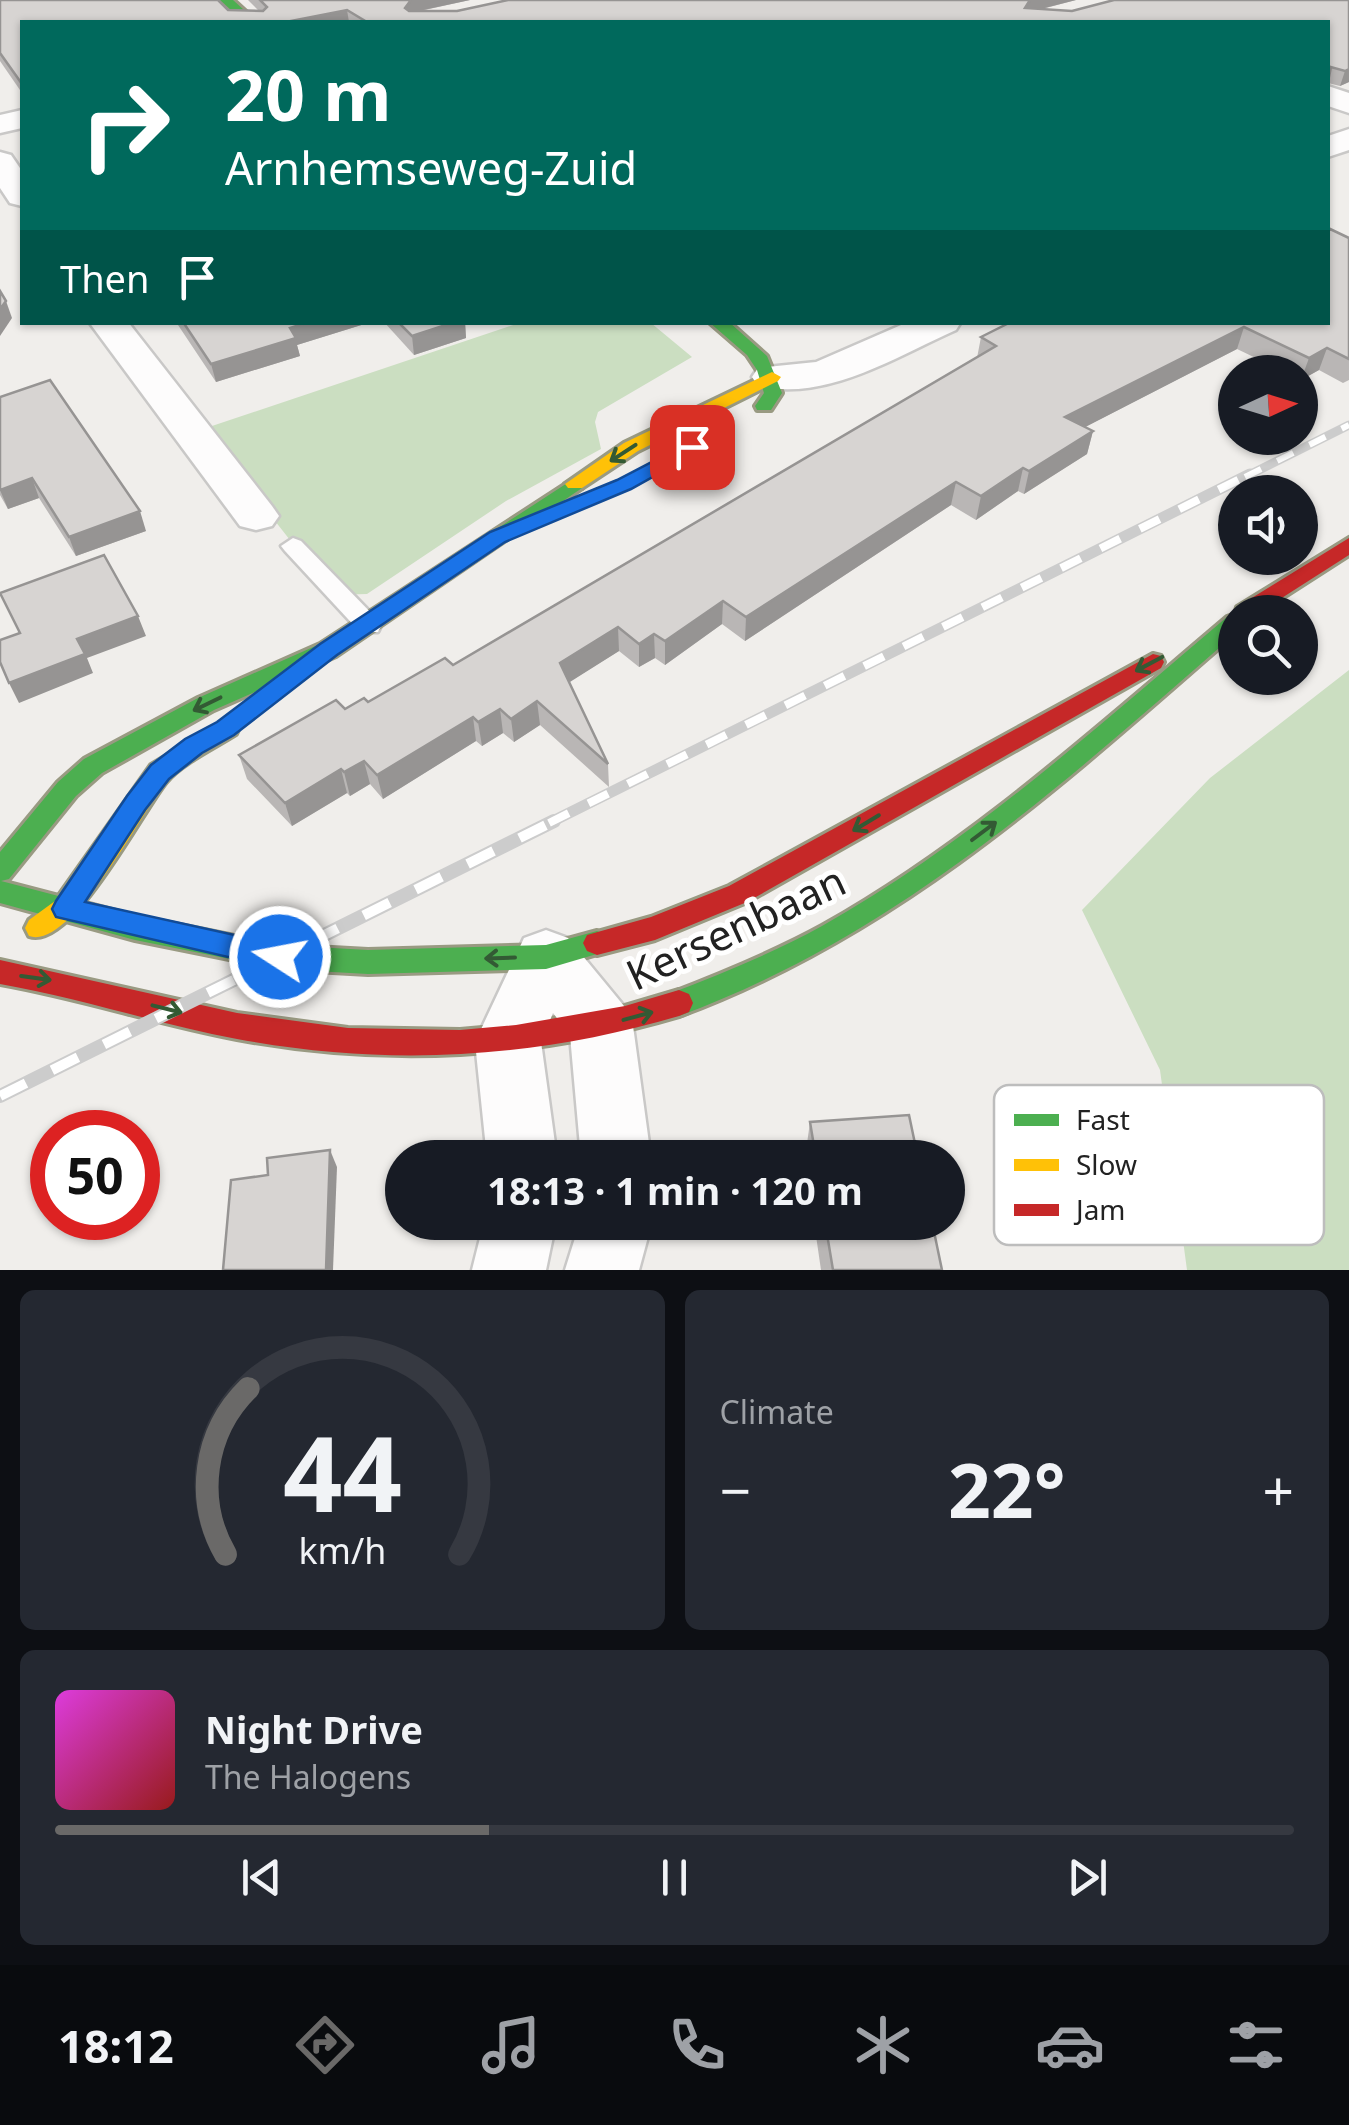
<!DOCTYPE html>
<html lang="en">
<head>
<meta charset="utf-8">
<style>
  body { margin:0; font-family:"Noto Sans",sans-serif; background:#242831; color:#f1f3f6; height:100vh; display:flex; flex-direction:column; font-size:38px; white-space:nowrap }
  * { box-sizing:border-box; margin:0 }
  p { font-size:32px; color:#9ea1a6 }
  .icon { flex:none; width:55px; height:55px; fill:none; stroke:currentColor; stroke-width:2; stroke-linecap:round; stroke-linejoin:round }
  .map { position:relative; height:1270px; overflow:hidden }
  .panel { display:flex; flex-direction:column; gap:20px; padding:20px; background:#0d0f14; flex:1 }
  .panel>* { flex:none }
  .guide { position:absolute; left:20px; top:20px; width:1310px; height:305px; border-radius:0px; box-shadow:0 2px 8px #0004; background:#00695c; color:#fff; overflow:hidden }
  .needle { width:65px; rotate:86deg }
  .tools { position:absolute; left:1218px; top:355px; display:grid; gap:20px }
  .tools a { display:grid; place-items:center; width:100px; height:100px; border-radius:50%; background:#171b24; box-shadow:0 2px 8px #0004; font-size:50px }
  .speed { position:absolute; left:30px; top:1110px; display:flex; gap:20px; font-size:50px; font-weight:700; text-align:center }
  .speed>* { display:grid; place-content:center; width:130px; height:130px; border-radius:50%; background:#171b24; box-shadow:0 2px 8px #0004; line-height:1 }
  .speed .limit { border:15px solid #d22; background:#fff; color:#111 }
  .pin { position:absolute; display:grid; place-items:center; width:85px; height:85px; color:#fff; margin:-42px; border-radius:20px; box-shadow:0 5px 15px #0006 }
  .me { position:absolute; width:110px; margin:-55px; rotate:281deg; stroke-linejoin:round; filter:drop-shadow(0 0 8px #0008) }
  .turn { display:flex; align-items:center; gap:35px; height:210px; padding:0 40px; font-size:45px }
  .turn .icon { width:130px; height:130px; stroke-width:2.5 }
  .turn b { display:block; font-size:70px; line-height:85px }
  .then { display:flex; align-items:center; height:95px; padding:0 40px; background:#0003; gap:20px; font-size:38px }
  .big { font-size:75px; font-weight:700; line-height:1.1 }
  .panel .tile { flex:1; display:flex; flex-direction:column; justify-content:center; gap:15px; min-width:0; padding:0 35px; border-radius:15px; background:#242831 }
  .panel .dial { align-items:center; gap:0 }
  .dial svg { height:260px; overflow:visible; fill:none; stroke:#363941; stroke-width:7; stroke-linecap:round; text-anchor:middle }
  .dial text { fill:#f1f3f6; stroke:none }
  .song { display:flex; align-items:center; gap:30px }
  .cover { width:120px; height:120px; border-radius:15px; background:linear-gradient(135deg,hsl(300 70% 55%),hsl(0 70% 35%)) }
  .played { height:10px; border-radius:5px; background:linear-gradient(90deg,#6a6968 35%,#363941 35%) }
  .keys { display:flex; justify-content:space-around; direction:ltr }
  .heat { display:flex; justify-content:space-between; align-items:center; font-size:55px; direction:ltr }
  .panel .tiles { flex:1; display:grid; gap:20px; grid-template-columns:1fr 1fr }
  .tile:last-child { grid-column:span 2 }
  .trip { position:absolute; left:385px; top:1140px; width:580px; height:100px; border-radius:50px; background:#171b24; box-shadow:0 2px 8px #0004; font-weight:700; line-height:100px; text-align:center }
  .tab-bar { display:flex; height:160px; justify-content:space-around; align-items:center; background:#090b0e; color:#9ea1a6 }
  .tab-bar .icon { width:70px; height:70px }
  .tab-bar .active { color:#6a6968 }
  .tab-bar b { font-size:45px; color:#f1f3f6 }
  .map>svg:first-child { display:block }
  .forest { fill:#cbdec1 }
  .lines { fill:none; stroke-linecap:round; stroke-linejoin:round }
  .lane-casing { stroke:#c9c8c7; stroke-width:5 }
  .street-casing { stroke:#c9c8c7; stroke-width:5 }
  .fast-casing { stroke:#999a82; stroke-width:6 }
  .slow-casing { stroke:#999a82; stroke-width:6 }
  .jam-casing { stroke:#999a82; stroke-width:6 }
  .lane { fill:#fdfcfc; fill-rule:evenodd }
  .street { fill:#fdfcfc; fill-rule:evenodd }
  .fast { fill:#4caf50; fill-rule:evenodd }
  .slow { fill:#ffc107; fill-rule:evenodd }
  .jam { fill:#c62828; fill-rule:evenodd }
  .rail-far2-casing { stroke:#ccc; stroke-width:9 }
  .rail-far1-casing { stroke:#ccc; stroke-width:11 }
  .rail-casing { stroke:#ccc; stroke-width:14 }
  .rail-far2 { stroke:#fff; stroke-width:6; stroke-dasharray:18; stroke-linecap:butt }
  .rail-far1 { stroke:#fff; stroke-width:8; stroke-dasharray:22; stroke-linecap:butt }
  .rail { stroke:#fff; stroke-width:10; stroke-dasharray:29; stroke-linecap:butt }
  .wall { fill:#b9b6b5 }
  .shaded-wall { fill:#969493 }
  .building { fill:#d7d4d2; stroke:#969493; stroke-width:2.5 }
  .oneway { stroke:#335a34 }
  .route { fill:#1a73e8; stroke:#114b97; stroke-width:2.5 }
  .labels { text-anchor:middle; stroke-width:10; stroke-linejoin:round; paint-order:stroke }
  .near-street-label { font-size:42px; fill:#222; stroke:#fff }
  .key { fill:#fff; stroke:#bdbdbd; stroke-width:2.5 }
  .key-label { font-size:28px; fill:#222 }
</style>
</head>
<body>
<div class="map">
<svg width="1349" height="1270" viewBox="0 0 1349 1270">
  <rect width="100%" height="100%" fill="#f0eeeb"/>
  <g class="forest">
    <polygon points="519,323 651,323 692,357 598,412 595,422 601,449 506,501 367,594 333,595 203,429"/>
    <polygon points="1349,670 1349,1270 1187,1270 1160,1070 1082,910 1210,778"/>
  </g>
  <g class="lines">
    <g class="lane-casing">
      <polygon id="lane" points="293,538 301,541 378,620 381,626 378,632 360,632 285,551 281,546"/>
    </g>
    <g class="street-casing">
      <g id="street">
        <polygon points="1328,86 1349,93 1349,113 1328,106"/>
        <polygon points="22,110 22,128 0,133 0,115"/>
        <polygon points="1349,129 1349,150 1328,157 1328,136"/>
        <polygon points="0,152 11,155 22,171 22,206 10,203 0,188"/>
        <polygon points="89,322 128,322 272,506 279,516 272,526 256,530 240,526"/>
        <path d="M 908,322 L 961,322 L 956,330 C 895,357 826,402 758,386 L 752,377 L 758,368 L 816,362 Z"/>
        <polygon points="546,930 568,938 624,1006 633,1026 651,1158 581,1158 570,1035 553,1013 541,1042 557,1158 487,1158 475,1042 524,938"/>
        <polygon points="484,1222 556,1222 546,1270 472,1270"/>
        <polygon points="580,1222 652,1222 639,1270 565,1270"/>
      </g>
    </g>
    <g class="fast-casing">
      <g id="fast">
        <polygon points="220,0 233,0 257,22 244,22"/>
        <polygon points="709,322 729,322 767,356 782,393 771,410 757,410 755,406 764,393 757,370 747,355"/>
        <polygon points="575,478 582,480 585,484 582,488 336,656 214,710 102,773 76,796 9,879 1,881 135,916 279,945 368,950 546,945 597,931 607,935 611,943 607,951 546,969 368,974 279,969 135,940 0,903 0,852 58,782 84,759 198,698 320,644"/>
        <path d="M 1235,614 L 1235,634 C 1062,785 898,935 679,1016 L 669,1012 L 665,1003 L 669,994 C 721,974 773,953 822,926 C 970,843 1098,726 1227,617 Z"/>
      </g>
    </g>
    <g class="slow-casing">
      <g id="slow">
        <polygon points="772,372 781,377 778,381 638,451 582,488 568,488 565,484 624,443"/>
        <path d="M 227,719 L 236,722 L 239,728 L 236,734 C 214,748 182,763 166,782 C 141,813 71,951 29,936 L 25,928 L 29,920 L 55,901 L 151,765 Z"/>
      </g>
    </g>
    <g class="jam-casing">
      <g id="jam">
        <polygon points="1349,538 1349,555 1260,612 1235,614 1237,607"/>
        <polygon points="1153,654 1161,656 1164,662 1161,668 747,902 655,940 597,955 587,951 583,943 587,935 651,917 729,886"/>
        <path d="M 0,960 L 237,1013 L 348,1028 L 460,1030 L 516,1025 L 625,1006 L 679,990 L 689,994 L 693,1003 L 689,1012 L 679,1016 C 533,1059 387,1067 237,1039 C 157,1024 80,998 0,984 Z"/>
      </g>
    </g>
    <use href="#lane" class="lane"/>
    <use href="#street" class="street"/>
    <use href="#fast" class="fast"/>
    <use href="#slow" class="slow"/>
    <use href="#jam" class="jam"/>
    <g class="rail-far2-casing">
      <polyline id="rail-far2" points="1245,477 1349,425"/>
    </g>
    <g class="rail-far1-casing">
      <polyline id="rail-far1" points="549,823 1250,474"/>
    </g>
    <g class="rail-casing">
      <polyline id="rail" points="0,1096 554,821"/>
    </g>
    <use href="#rail-far2" class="rail-far2"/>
    <use href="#rail-far1" class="rail-far1"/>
    <use href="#rail" class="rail"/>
  </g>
  <g class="wall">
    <polygon points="0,0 259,11 248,0 470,0 420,11 457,11 508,0 1076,0 1042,9 1072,11 1349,0 1349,82 1340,86 1328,83 1328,22 22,22 22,93 0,61"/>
    <polygon points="1349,238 1349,380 1343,383 1319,370 1301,380 1300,372 1285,372 1237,349 1085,427 1093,431 1087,454 1024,494 1018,491 976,520 951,505 745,641 722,624 665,665 655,658 639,667 619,651 569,682 608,764 609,787 540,725 514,742 503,733 482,746 476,741 383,799 370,784 350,796 347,793 292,826 247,779 239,755 345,709 368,702 453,665 977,358 981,337"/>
    <polygon points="176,322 371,322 297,345 300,356 216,382"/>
    <polygon points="384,322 465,322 466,338 414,355"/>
    <polygon points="0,397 146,531 76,556 39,498 8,509 0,495"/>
    <polygon points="810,1122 918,1158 805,1158"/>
    <polygon points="814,1222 932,1222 942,1270 821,1270"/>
  </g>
  <g class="shaded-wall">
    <polygon points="411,0 470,0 414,12 407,22 405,8"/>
    <polygon points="1030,0 1076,0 1029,12 1025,8"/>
    <polygon points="347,10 349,22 286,22"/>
    <polygon points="1349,69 1349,82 1340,86 1345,71"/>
    <polygon points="6,301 12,318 0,336 0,309"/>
    <polygon points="309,322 371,322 297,345 300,356 216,382 211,364 290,328"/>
    <polygon points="455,322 465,322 466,338 414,355 412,336"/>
    <polygon points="1244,327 1237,349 1060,440 1065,417"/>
    <polygon points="1327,348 1319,370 1301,380 1309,358"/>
    <polygon points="1093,431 1087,454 1024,494 1029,471"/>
    <polygon points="1023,468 1018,491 976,520 981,496"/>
    <polygon points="32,478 39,498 8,509 0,490"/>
    <polygon points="956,482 951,505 745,641 746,617"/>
    <polygon points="140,511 146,531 76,556 69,537"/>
    <polygon points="723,601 722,624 665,665 665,641"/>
    <polygon points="138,616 146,636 87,658 93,673 19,703 9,683 77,639"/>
    <polygon points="618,627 619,651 562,687 560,663"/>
    <polygon points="654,634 655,658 639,667 639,644"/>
    <polygon points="537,701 540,725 514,742 511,719"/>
    <polygon points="500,709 503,733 482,746 478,722"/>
    <polygon points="473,717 476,741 383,799 377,775"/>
    <polygon points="364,761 370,784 350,796 344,772"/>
    <polygon points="341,769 347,793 292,826 285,803"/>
    <polygon points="330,1150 337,1167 333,1270 326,1270"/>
  </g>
  <g class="building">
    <polygon points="0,0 218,0 228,10 263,11 267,7 260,0 411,0 405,8 409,11 457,11 508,0 1030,0 1025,8 1072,11 1114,0 1349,0 1349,69 1345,71 1331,67 1329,77 1328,78 1328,22 367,22 347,10 286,22 22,22 22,84 0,53"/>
    <polygon points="1328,228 1349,238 1349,359 1327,348 1309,358 1244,327 1065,417 1093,431 1029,471 1023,468 981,496 956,482 746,617 723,601 665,641 654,634 639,644 618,627 560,663 608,764 537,701 511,719 500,709 478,722 473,717 377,775 364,761 344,772 341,769 285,803 239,755 336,700 345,709 364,698 368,702 445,658 453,665 996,346 981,337 1011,322 1328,322"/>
    <polygon points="0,291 6,301 0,309"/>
    <polygon points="183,322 309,322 290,328 296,338 211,364"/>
    <polygon points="398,322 455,322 412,336"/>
    <polygon points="50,380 140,511 69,537 32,478 0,490 0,397"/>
    <polygon points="104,555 138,616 77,639 85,654 9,683 0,662 0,640 20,633 0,593"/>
    <polygon points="909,1115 918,1158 816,1158 810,1122"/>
    <polygon points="330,1150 326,1270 223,1270 231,1180 268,1175 267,1158"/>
    <polygon points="825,1222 932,1222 942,1270 833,1270"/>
  </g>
  <defs><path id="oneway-shaft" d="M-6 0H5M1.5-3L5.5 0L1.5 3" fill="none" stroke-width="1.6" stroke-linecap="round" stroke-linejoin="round" transform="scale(2.5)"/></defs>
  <g class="oneway">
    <use href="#oneway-shaft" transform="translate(623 453) rotate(147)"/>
    <use href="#oneway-shaft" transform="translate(1149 664) rotate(152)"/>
    <use href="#oneway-shaft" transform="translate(207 704) rotate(154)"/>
    <use href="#oneway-shaft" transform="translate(866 823) rotate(149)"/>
    <use href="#oneway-shaft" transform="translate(984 831) rotate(-37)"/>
    <use href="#oneway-shaft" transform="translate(500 958) rotate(178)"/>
    <use href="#oneway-shaft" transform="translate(36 978) rotate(8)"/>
    <use href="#oneway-shaft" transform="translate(167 1009) rotate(14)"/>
    <use href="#oneway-shaft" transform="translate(638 1016) rotate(-15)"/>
  </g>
  <polygon class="route" points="692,441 702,447 699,451 631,489 505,542 337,655 234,735 202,753 169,779 145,810 85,902 280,945 289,948 294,957 289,966 280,969 56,917 52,909 56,901 127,796 151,765 185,739 217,722 320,644 490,532 617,480"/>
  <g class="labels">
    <g class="near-street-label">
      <text transform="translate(736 928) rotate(-25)" y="15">Kersenbaan</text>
    </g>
  </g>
  <rect x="994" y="1085" width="330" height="160" rx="15" class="key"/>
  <rect x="1014" y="1114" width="45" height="12" fill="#4caf50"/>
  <rect x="1014" y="1159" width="45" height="12" fill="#ffc107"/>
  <rect x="1014" y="1204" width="45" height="12" fill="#c62828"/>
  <g class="key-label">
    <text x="1076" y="1130">Fast</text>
    <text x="1076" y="1175">Slow</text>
    <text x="1076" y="1220">Jam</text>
  </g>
</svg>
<div class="tools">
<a><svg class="needle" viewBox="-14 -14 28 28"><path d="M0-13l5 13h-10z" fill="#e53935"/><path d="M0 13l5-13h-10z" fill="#9ea1a6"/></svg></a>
<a><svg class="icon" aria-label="sound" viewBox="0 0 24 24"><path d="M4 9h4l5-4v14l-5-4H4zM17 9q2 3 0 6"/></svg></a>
<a><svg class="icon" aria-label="search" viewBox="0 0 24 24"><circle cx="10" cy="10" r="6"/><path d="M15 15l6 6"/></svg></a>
</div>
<div class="speed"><div class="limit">50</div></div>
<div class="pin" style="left:692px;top:447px;background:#d93025"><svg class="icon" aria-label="arrive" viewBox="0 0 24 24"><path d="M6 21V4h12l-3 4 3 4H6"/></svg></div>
<svg class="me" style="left:280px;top:957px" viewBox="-20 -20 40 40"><circle r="17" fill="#1a73e8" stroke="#fff" stroke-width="3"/><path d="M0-11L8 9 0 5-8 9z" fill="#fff"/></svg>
<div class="trip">18:13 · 1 min · 120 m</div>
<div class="guide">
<div class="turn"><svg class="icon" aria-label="right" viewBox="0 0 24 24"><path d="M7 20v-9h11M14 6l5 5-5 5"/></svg><div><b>20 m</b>Arnhemseweg-Zuid</div></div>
<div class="then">Then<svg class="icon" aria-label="arrive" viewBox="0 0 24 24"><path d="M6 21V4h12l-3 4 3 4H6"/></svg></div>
</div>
</div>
<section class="panel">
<div class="tiles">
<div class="tile dial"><svg viewBox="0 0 100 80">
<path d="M14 69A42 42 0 1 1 86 69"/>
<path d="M14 69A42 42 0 0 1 21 18" stroke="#6a6968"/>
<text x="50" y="56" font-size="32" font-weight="700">44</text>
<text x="50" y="72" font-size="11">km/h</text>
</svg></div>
<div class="tile"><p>Climate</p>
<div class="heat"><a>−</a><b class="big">22°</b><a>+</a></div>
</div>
<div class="tile">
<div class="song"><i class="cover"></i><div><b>Night Drive</b><p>The Halogens</p></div></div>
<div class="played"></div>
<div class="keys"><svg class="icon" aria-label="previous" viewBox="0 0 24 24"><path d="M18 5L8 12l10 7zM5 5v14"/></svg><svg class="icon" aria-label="pause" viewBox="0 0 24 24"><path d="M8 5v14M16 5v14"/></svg><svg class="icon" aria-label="next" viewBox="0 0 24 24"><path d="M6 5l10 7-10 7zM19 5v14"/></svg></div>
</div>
</div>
</section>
<nav class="tab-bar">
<b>18:12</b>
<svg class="icon active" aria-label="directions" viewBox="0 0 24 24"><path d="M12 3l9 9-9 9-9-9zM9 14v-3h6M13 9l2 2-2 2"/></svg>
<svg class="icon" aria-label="music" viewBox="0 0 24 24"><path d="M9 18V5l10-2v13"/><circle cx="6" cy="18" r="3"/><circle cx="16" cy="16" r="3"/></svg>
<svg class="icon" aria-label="phone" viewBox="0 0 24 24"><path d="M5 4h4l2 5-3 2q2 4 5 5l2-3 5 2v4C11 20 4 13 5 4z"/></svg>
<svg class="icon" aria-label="climate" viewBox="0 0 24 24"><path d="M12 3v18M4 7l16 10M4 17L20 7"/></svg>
<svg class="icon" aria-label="car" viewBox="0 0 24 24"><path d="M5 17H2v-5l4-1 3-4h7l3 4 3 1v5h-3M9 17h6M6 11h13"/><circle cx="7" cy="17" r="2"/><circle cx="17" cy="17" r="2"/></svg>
<svg class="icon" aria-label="filters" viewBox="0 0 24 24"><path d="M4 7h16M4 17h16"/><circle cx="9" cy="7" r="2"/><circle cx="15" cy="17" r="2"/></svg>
</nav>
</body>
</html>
